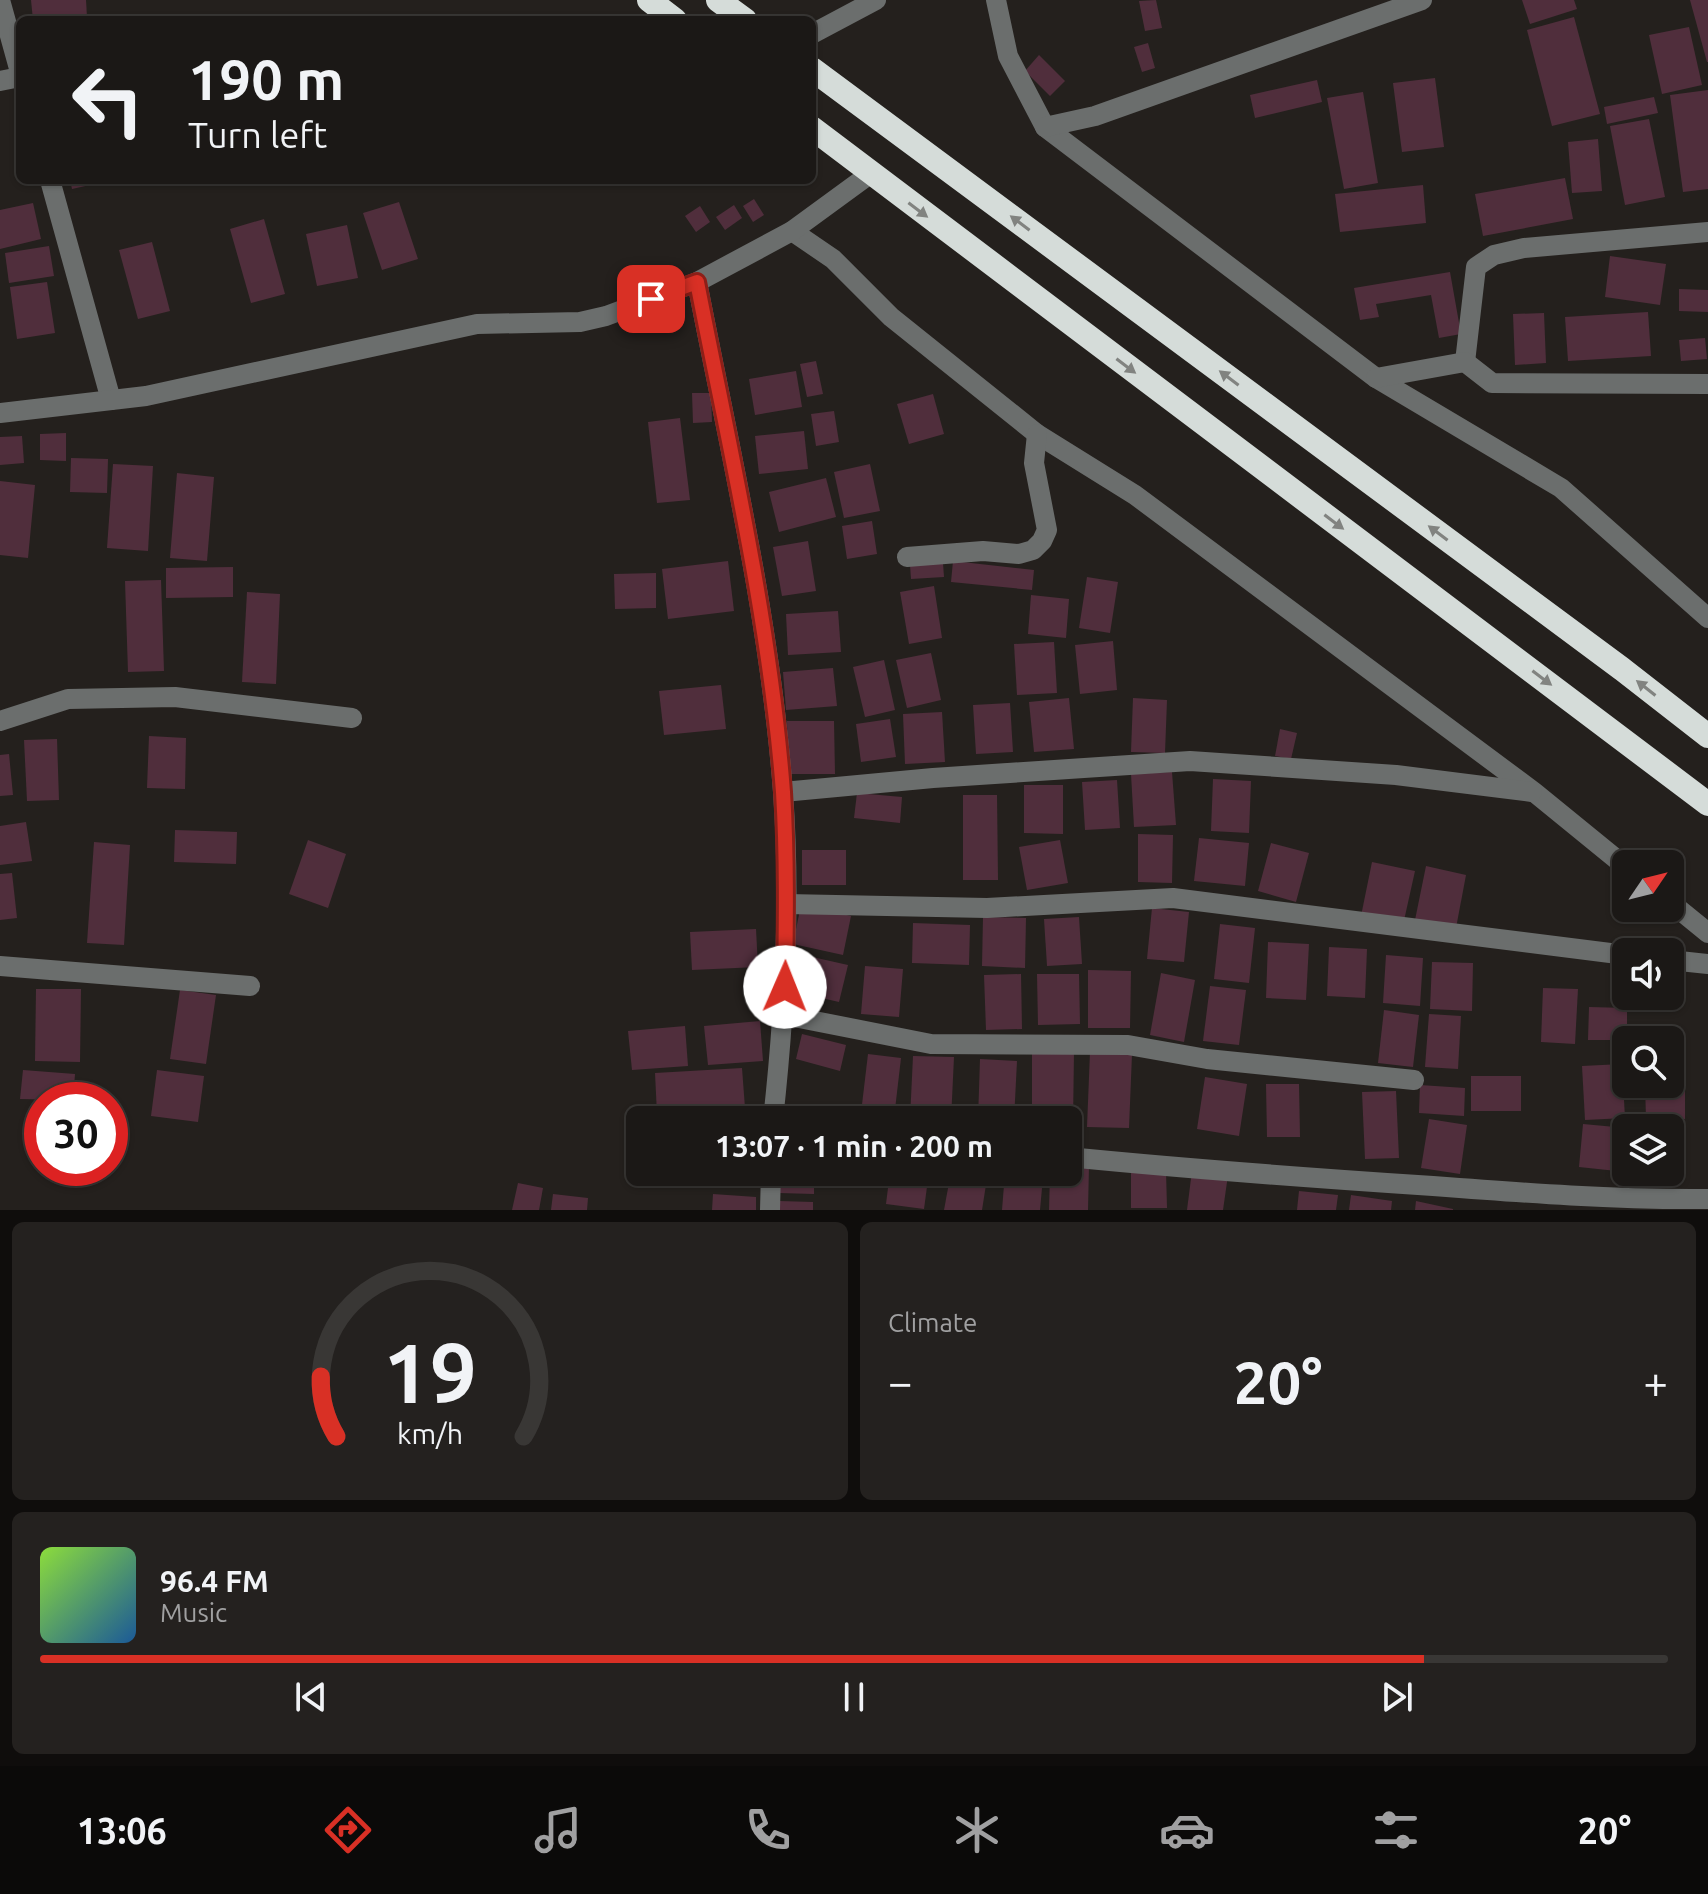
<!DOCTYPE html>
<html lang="en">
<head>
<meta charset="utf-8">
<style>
  body { margin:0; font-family:Ubuntu,sans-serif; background:#24211f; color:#f1f3f6; height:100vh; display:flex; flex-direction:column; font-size:30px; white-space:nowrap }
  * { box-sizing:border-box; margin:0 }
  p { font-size:26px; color:#a0a0a1 }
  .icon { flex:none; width:44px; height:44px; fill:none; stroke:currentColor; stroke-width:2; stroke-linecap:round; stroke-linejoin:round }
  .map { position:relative; height:1210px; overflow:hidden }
  .panel { display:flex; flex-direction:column; gap:12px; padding:12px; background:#0f0d0c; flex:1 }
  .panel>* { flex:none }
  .top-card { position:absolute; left:16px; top:16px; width:800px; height:168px; border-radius:12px; box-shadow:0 2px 6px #0004,0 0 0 2px #393735; background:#1b1816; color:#f1f3f6; overflow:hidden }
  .needle { width:52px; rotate:55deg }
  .controls { position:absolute; left:1612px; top:850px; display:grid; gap:16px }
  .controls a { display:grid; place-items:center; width:72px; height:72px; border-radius:12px; background:#1b1816; box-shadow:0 2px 6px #0004,0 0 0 2px #393735; font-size:40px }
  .speed { position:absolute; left:24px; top:1082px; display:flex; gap:16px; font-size:40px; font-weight:700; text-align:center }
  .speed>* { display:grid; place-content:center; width:104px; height:104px; border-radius:50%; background:#1b1816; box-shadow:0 2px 6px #0004,0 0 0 2px #393735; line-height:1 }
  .speed .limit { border:12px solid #d22; background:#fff; color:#111 }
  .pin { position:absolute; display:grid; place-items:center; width:68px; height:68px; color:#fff; margin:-34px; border-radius:16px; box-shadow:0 4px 12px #0006 }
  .me { position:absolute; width:88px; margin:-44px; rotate:1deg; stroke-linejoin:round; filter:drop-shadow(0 0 6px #0008) }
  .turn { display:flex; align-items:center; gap:28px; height:168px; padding:0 40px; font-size:36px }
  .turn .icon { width:104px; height:104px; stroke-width:2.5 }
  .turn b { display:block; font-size:56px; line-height:68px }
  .big { font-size:60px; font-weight:600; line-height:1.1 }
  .panel .tile { flex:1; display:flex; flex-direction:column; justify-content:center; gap:12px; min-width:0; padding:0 28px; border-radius:12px; background:#24211f }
  .panel .dial { align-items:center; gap:0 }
  .dial svg { height:208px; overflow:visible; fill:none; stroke:#393735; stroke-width:7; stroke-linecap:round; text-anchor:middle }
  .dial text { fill:#f1f3f6; stroke:none }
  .song { display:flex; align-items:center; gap:24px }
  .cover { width:96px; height:96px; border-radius:12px; background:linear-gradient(135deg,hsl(90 70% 55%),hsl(210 70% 35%)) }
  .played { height:8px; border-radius:4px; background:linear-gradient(90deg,#d93025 85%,#393735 85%) }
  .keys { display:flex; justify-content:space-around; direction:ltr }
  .heat { display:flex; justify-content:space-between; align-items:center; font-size:44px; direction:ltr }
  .panel .tiles { flex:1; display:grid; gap:12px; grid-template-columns:1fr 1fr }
  .tile:last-child { grid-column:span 2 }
  .trip { position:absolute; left:626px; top:1106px; width:456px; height:80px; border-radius:12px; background:#1b1816; box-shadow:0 2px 6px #0004,0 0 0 2px #393735; font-weight:600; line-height:80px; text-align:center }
  .tabs { display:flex; height:128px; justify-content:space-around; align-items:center; background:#0b0a09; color:#a0a0a1 }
  .tabs .icon { width:56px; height:56px }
  .tabs .active { color:#d93025 }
  .tabs b { font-size:36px; color:#f1f3f6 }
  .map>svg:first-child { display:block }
  .building { fill:#502e3c }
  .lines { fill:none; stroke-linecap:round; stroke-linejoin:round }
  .minor { stroke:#6b6e6d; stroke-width:20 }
  .highway { stroke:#d5dcd9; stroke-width:24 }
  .oneway { fill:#818380 }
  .route-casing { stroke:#8d1f18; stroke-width:20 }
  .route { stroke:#d93025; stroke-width:14 }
</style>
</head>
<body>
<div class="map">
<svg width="1708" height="1210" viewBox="0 0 1708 1210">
  <rect width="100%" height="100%" fill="#24201d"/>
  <g class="building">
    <polygon points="31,0 86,0 87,17 33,20"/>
    <polygon points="1156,0 1162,28 1145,31 1139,1"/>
    <polygon points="1522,0 1574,0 1577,9 1530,24"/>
    <polygon points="1690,0 1708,0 1708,62 1707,62"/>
    <polygon points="1574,17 1600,114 1552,126 1527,30"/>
    <polygon points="1689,27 1702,85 1662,94 1649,35"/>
    <polygon points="1148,43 1155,68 1142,72 1134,47"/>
    <polygon points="1039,55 1065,81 1050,96 1025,71"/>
    <polygon points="1435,78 1444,147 1402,152 1393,83"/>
    <polygon points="1317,80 1322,102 1255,118 1250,95"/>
    <polygon points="1708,90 1708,189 1683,192 1670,95"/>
    <polygon points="1363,92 1378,183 1344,189 1327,98"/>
    <polygon points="1654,97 1658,113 1607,124 1604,107"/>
    <polygon points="1649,119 1665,197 1625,205 1610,126"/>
    <polygon points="1598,139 1602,191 1572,193 1568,142"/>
    <polygon points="1565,178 1573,219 1483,236 1475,194"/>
    <polygon points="70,180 108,180 108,181 72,189"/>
    <polygon points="1423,185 1426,223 1340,232 1335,194"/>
    <polygon points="754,199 764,215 753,222 743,206"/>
    <polygon points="399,202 418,259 382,270 363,213"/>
    <polygon points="33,203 41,239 0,249 0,210"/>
    <polygon points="734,205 742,218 725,230 716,217"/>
    <polygon points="700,206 710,222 696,232 685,216"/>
    <polygon points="264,219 285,294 251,303 230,229"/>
    <polygon points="347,225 358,278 317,286 306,234"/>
    <polygon points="152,242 170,311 138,319 119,250"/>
    <polygon points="49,246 54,276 9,283 5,253"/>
    <polygon points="1610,256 1666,264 1660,305 1605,297"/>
    <polygon points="1450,272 1461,334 1439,338 1431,295 1376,304 1379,317 1360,320 1354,288"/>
    <polygon points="47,282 55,333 17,339 10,287"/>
    <polygon points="1679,289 1708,290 1708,312 1679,311"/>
    <polygon points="1648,312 1651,356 1568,361 1565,317"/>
    <polygon points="1544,313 1546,363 1515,365 1513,314"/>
    <polygon points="1705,338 1707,359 1681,361 1679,340"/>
    <polygon points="816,361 823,394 807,397 800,364"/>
    <polygon points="796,371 802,407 755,415 749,379"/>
    <polygon points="692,393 711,393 712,422 693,423"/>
    <polygon points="933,394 944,434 909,444 897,404"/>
    <polygon points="834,411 839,442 816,446 811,414"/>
    <polygon points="680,418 690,500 657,503 648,422"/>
    <polygon points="804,431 808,469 759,474 755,436"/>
    <polygon points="66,433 66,461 40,460 40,434"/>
    <polygon points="22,436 24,463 0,465 0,437"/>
    <polygon points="71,458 108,459 107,493 70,492"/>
    <polygon points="113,464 153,466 148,551 107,548"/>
    <polygon points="870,464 880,511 844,518 834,472"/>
    <polygon points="177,473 214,477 207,561 170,558"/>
    <polygon points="826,478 836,517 779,532 769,492"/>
    <polygon points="0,481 35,485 28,558 0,555"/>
    <polygon points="872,521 877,554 847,559 842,526"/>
    <polygon points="808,541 816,591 782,596 773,547"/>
    <polygon points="728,561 734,611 668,619 662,569"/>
    <polygon points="953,561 1034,570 1032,590 951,582"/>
    <polygon points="943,563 944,577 911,579 910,565"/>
    <polygon points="233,567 233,597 166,598 166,568"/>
    <polygon points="656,573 656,608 615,609 614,574"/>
    <polygon points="1087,577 1118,582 1110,633 1079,628"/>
    <polygon points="161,580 164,671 128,672 125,581"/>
    <polygon points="934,586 942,638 909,644 900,592"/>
    <polygon points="247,592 280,594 276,684 242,682"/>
    <polygon points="1031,595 1069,599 1066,638 1028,634"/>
    <polygon points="838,611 841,652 788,655 786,614"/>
    <polygon points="1113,641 1117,690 1080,694 1075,645"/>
    <polygon points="1054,642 1057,693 1017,695 1014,644"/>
    <polygon points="931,653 941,700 907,708 896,660"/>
    <polygon points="884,660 895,710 865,717 853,667"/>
    <polygon points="833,668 837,706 786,710 783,672"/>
    <polygon points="721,685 726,729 664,735 659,691"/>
    <polygon points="1069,698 1074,749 1034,752 1029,702"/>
    <polygon points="1133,698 1167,700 1165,753 1131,752"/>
    <polygon points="1010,703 1013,752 976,754 973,705"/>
    <polygon points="942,712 945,762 905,764 903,714"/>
    <polygon points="890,719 896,757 861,762 856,724"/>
    <polygon points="787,721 834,721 835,774 788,774"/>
    <polygon points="1280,729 1297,733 1291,759 1275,756"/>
    <polygon points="149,736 186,738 185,789 147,788"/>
    <polygon points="57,739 59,800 27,801 24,740"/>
    <polygon points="9,754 13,795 0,796 0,755"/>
    <polygon points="1172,772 1176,825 1134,827 1131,774"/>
    <polygon points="1213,779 1251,781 1249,833 1211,831"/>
    <polygon points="1117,780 1120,828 1085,830 1082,782"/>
    <polygon points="1024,785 1063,785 1063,834 1024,833"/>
    <polygon points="857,793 902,797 900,823 854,818"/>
    <polygon points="963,795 997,795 998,880 963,880"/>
    <polygon points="26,822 32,861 0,865 0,826"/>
    <polygon points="175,830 237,832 236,864 174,862"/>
    <polygon points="1138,834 1173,835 1172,883 1138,882"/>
    <polygon points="1199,838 1249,843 1245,886 1194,881"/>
    <polygon points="308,840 346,854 328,908 289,894"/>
    <polygon points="1060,840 1068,883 1027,890 1019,847"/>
    <polygon points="94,842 130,845 124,945 87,943"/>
    <polygon points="1271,843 1309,853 1296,902 1258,891"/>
    <rect x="802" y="850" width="44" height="35"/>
    <polygon points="1372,862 1415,871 1403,925 1361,916"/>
    <polygon points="1426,866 1466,875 1456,928 1415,920"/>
    <polygon points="12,873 17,918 0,920 0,874"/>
    <polygon points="801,905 851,916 843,955 793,944"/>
    <polygon points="1152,908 1189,912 1184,962 1147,959"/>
    <polygon points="983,917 1026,918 1025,968 982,966"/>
    <polygon points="1079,917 1082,964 1047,966 1044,919"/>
    <polygon points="913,923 970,925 969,965 912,963"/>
    <polygon points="1220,924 1255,928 1249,983 1214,979"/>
    <polygon points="756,929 758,967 692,970 690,932"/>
    <polygon points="1268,942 1309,944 1306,1000 1266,998"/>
    <polygon points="1329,947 1367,949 1365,998 1327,996"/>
    <polygon points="799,954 848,965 839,1002 791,991"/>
    <polygon points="1386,955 1423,958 1420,1006 1383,1003"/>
    <polygon points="1432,962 1473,963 1472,1011 1430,1009"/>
    <polygon points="865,966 903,969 899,1017 861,1014"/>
    <polygon points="1088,970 1131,971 1130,1028 1088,1028"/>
    <polygon points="1161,973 1195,980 1184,1042 1150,1035"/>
    <polygon points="1021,974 1022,1029 986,1030 984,975"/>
    <polygon points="1037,974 1079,974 1080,1024 1038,1025"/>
    <polygon points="1210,986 1246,990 1239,1045 1203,1041"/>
    <polygon points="1543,988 1578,989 1575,1044 1541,1042"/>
    <polygon points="36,989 81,989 80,1062 35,1061"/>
    <polygon points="180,990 216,995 206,1064 170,1059"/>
    <polygon points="1589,1007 1627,1008 1627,1040 1588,1040"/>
    <polygon points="1384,1010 1419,1015 1413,1067 1378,1063"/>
    <polygon points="1429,1014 1461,1016 1458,1069 1425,1067"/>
    <polygon points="760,1021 763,1061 708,1065 704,1026"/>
    <polygon points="685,1026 688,1066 632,1070 628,1031"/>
    <polygon points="802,1034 846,1045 840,1071 796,1059"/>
    <polygon points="1032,1051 1074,1051 1073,1122 1032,1120"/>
    <polygon points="1090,1052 1132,1054 1129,1128 1087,1127"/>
    <polygon points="868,1054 901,1058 894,1118 861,1113"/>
    <polygon points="913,1056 954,1057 951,1120 910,1119"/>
    <polygon points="980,1059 1017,1061 1014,1120 978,1120"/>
    <polygon points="1622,1064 1625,1118 1585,1120 1582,1066"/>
    <polygon points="1670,1066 1685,1066 1685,1119 1646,1119 1645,1084 1670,1084"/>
    <polygon points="742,1068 745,1108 657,1114 655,1073"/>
    <polygon points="23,1070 75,1074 73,1100 20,1099"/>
    <polygon points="157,1070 204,1076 198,1122 151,1116"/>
    <rect x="1471" y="1076" width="50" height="35"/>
    <polygon points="1205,1077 1247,1084 1239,1136 1197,1129"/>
    <polygon points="1266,1084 1299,1084 1300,1137 1267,1137"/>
    <polygon points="1420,1085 1465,1088 1464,1116 1419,1113"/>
    <polygon points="1396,1091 1399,1158 1365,1159 1362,1092"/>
    <polygon points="1429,1119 1467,1125 1460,1174 1421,1168"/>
    <polygon points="1583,1124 1626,1128 1626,1172 1579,1167"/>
    <polygon points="1068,1165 1089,1166 1088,1210 1049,1210 1050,1172 1068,1172"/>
    <polygon points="1131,1171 1166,1171 1167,1208 1131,1208"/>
    <polygon points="1192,1171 1228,1175 1223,1210 1187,1210"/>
    <polygon points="693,1172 745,1172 745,1180 693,1179"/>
    <polygon points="779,1172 814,1172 814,1194 779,1193"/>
    <polygon points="890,1172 929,1172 924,1209 886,1204"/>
    <polygon points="951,1172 988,1172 982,1210 944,1210"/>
    <polygon points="518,1183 543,1188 539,1210 512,1210"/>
    <polygon points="1004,1185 1042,1188 1040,1210 1002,1210"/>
    <polygon points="1299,1191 1338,1195 1336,1210 1297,1210"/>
    <polygon points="553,1194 588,1198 587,1210 551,1210"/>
    <polygon points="713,1194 756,1197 756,1210 712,1210"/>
    <polygon points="1351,1195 1392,1201 1391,1210 1349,1210"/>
    <polygon points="779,1201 813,1202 813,1210 779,1210"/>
    <polygon points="1416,1201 1453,1209 1453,1210 1415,1210"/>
  </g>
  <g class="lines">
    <g class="minor">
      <polyline points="0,0 20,72"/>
      <polyline points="996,0 1008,56 1045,127 1376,378 1561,488 1708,618"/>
      <polyline points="812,34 876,0"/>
      <polyline points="0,81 20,77"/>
      <polyline points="1045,127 1095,116 1422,0"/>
      <polyline points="50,180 111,400"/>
      <polyline points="792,231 833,259 891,317 1037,434 1135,495 1534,792 1626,867"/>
      <path d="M 697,282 C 730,451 770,620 783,792 C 791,902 785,1011 773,1120"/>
      <polyline points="1465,362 1476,267 1494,255 1524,248 1708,232"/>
      <polyline points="1376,378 1465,362 1492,383 1708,384"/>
      <polyline points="0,413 146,396 477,324 580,322 606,316 697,282 792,231 870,174"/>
      <polyline points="907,557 983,551 1019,554 1033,550 1042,541 1047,530 1034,463 1037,434"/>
      <polyline points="0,721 68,699 175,697 352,718"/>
      <polyline points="783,792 933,778 1190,761 1396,775 1532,792"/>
      <polyline points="1670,902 1708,933"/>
      <polyline points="786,904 987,908 1173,898 1626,955"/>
      <polyline points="1670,960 1708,964"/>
      <polyline points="0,966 250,986"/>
      <polyline points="784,1015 931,1044 1128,1045 1207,1059 1414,1080"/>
      <path d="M 1068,1157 C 1190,1169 1311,1178 1433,1186 C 1525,1193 1617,1200 1708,1199"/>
      <polyline points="770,1210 771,1172"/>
    </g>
    <g class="highway">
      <polyline points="649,0 675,20"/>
      <polyline points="718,0 745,20"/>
      <polyline points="812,69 1622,669 1708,736"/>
      <polyline points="812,128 1708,804"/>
    </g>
  </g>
  <defs><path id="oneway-solid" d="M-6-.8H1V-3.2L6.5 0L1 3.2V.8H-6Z" transform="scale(2)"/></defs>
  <g class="oneway">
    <use href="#oneway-solid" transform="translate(918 210) rotate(37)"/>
    <use href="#oneway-solid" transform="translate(1020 223) rotate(-143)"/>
    <use href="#oneway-solid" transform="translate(1126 366) rotate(37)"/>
    <use href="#oneway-solid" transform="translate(1229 378) rotate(-143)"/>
    <use href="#oneway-solid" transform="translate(1334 522) rotate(37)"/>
    <use href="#oneway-solid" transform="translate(1438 533) rotate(-143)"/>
    <use href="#oneway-solid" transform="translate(1542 678) rotate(37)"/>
    <use href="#oneway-solid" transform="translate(1646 688) rotate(-142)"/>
  </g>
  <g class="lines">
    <g class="route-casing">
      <path id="route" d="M 651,299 L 697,282 C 730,451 770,621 783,792 C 787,857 786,922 785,987"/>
    </g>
    <use href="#route" class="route"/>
  </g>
</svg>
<div class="controls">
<a><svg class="needle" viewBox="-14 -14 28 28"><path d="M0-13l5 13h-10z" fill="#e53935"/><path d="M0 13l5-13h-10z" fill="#a0a0a1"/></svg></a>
<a><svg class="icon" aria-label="sound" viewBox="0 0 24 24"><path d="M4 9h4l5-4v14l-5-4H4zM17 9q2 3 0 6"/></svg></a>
<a><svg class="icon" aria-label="search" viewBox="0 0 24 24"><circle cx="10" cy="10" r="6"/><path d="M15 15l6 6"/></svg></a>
<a><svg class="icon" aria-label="layers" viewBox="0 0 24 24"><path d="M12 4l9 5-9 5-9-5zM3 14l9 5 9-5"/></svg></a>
</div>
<div class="speed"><div class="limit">30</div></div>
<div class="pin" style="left:651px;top:299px;background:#d93025"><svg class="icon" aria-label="arrive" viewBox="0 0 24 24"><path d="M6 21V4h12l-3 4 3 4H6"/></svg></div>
<svg class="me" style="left:785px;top:987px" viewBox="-20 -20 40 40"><circle r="19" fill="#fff"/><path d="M0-13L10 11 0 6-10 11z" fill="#d93025"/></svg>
<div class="trip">13:07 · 1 min · 200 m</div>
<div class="top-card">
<div class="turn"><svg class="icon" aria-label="left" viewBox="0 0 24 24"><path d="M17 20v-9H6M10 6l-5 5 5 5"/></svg><div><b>190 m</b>Turn left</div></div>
</div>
</div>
<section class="panel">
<div class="tiles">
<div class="tile dial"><svg viewBox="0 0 100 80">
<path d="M14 69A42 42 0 1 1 86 69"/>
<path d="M14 69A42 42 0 0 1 8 46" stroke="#d93025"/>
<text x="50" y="56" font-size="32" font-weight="700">19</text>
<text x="50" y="72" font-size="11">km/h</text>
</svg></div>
<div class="tile"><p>Climate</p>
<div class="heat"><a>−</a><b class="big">20°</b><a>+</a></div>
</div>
<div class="tile">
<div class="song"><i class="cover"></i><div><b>96.4 FM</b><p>Music</p></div></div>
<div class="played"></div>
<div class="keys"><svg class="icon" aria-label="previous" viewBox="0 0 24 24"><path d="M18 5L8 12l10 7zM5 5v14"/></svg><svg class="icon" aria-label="pause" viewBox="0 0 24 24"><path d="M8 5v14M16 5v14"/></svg><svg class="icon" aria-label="next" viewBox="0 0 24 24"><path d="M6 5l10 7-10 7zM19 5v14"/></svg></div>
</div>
</div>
</section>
<nav class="tabs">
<b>13:06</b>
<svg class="icon active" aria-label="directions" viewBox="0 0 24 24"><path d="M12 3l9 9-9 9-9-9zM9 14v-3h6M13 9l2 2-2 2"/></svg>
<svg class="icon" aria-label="music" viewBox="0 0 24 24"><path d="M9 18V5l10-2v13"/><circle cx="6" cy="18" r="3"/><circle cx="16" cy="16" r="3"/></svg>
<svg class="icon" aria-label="phone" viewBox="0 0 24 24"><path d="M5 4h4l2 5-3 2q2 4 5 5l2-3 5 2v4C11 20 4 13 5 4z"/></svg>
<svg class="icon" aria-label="climate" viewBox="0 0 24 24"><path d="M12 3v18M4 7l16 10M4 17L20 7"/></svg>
<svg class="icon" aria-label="car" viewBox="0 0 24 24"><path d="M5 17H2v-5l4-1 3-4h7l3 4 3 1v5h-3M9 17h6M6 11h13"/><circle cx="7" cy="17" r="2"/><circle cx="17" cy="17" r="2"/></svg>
<svg class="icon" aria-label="filters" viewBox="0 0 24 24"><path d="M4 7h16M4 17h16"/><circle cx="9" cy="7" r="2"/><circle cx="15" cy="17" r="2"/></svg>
<b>20°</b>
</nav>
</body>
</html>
